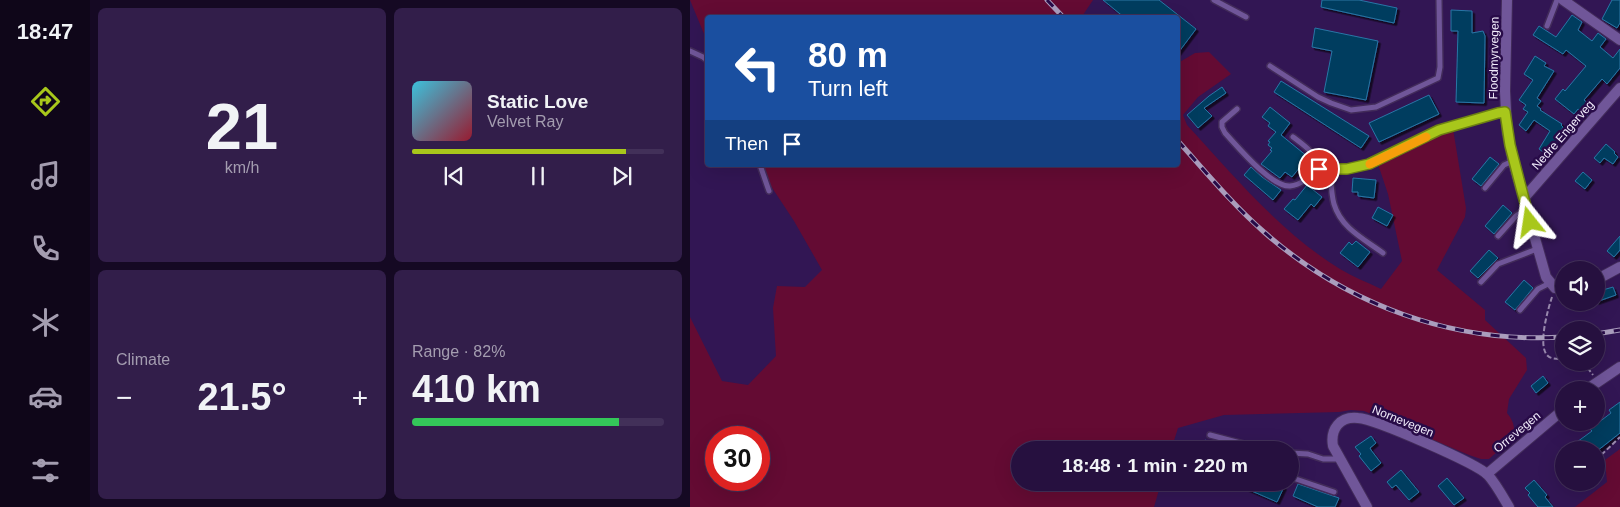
<!DOCTYPE html>
<html lang="en">
<head>
<meta charset="utf-8">
<style>
  body { margin:0; font-family:Arial,sans-serif; background:#321e4a; color:#f1f3f6; height:100vh; display:flex; flex-direction:column; font-size:19px; white-space:nowrap }
  * { box-sizing:border-box; margin:0 }
  p { font-size:16px; color:#a49db0 }
  .icon { flex:none; width:28px; height:28px; fill:none; stroke:currentColor; stroke-width:2; stroke-linecap:round; stroke-linejoin:round }
  .map { position:relative; flex:1; overflow:hidden }
  .details { display:flex; flex-direction:column; gap:8px; padding:8px; background:#150923; width:600px }
  .details>* { flex:none }
  .guide { position:absolute; left:15px; top:15px; width:475px; height:152px; border-radius:5px; box-shadow:0 5px 20px #0002,0 0 0 1px #423059; background:#1a4fa0; color:#fff; overflow:hidden }
  .buttons { position:absolute; left:865px; top:261px; display:grid; gap:10px }
  .buttons a { display:grid; place-items:center; width:50px; height:50px; border-radius:50%; background:#26103f; box-shadow:0 5px 20px #0002,0 0 0 1px #423059; font-size:25px }
  .speed { position:absolute; left:15px; top:426px; display:flex; gap:10px; font-size:25px; font-weight:700; text-align:center }
  .speed>* { display:grid; place-content:center; width:65px; height:65px; border-radius:50%; background:#26103f; box-shadow:0 5px 20px #0002,0 0 0 1px #423059; line-height:1 }
  .speed .limit { border:8px solid #d22; background:#fff; color:#111 }
  .pin { position:absolute; display:grid; place-items:center; width:42px; height:42px; color:#fff; margin:-21px; border:2px solid #fff; border-radius:50%; box-shadow:0 1px 5px #0007 }
  .me { position:absolute; width:55px; margin:-28px; rotate:345deg; stroke-linejoin:round; filter:drop-shadow(0 0 4px #0008) }
  .turn { display:flex; align-items:center; gap:18px; height:105px; padding:0 20px; font-size:22px }
  .turn .icon { width:65px; height:65px; stroke-width:2.5 }
  .turn b { display:block; font-size:35px; line-height:42px }
  .then { display:flex; align-items:center; height:48px; padding:0 20px; background:#0003; gap:10px; font-size:19px }
  .big { font-size:38px; font-weight:600; line-height:1.1 }
  .details .widget { flex:1; display:flex; flex-direction:column; justify-content:center; gap:8px; min-width:0; padding:0 18px; border-radius:8px; background:#321e4a }
  .details .dial { align-items:center; gap:0 }
  .dial b { font-size:65px; line-height:1 }
  .song { display:flex; align-items:center; gap:15px }
  .cover { width:60px; height:60px; border-radius:8px; background:linear-gradient(135deg,hsl(190 70% 55%),hsl(350 70% 35%)) }
  .played { height:5px; border-radius:2px; background:linear-gradient(90deg,#a8c71b 85%,#423059 85%) }
  .keys { display:flex; justify-content:space-around; direction:ltr }
  .heat { display:flex; justify-content:space-between; align-items:center; font-size:28px; direction:ltr }
  .charge { height:8px; border-radius:4px; background:linear-gradient(90deg,#34c759 82%,#423059 0) }
  .details .tiles { flex:1; display:grid; gap:8px; grid-template-columns:repeat(2,1fr) }
  .trip { position:absolute; left:321px; top:441px; width:288px; height:50px; border-radius:25px; background:#26103f; box-shadow:0 5px 20px #0002,0 0 0 1px #423059; font-weight:600; line-height:50px; text-align:center }
  main { display:flex; flex:1; min-height:0 }
  .tabs { display:flex; flex-direction:column; width:90px; justify-content:space-around; align-items:center; background:#0f0619; color:#a49db0 }
  .tabs .icon { width:35px; height:35px }
  .tabs .on { color:#a8c71b }
  .tabs b { font-size:22px; color:#f1f3f6 }
  .map>svg:first-child { display:block }
  .green { fill:#640b33; fill-rule:evenodd }
  .building { fill:#003e5f; stroke:#2876a6; filter:url(#shadow) }
  .lines { fill:none; stroke-linecap:round; stroke-linejoin:round }
  .service-casing { stroke:#422b5a; stroke-width:8 }
  .minor-casing { stroke:#422b5a; stroke-width:12 }
  .path { stroke:#9989ae; stroke-width:2; stroke-dasharray:5 2.5; stroke-linecap:butt }
  .service { stroke:#705699; stroke-width:5 }
  .minor { stroke:#705699; stroke-width:10 }
  .rail-casing { stroke:#aa9dbd; stroke-width:5 }
  .rail { stroke:#280b48; stroke-width:3; stroke-dasharray:9; stroke-linecap:butt }
  .route-casing { stroke:#6d8112; stroke-width:12 }
  .route { stroke:#a8c71b; stroke-width:9 }
  .slow { stroke:#f59e0b; stroke-width:9 }
  .labels { text-anchor:middle; stroke-width:5; stroke-linejoin:round; paint-order:stroke }
  .street-label { font-size:12px; fill:#f2edfc; stroke:#280b48 }
</style>
</head>
<body>
<main>
<nav class="tabs">
<b>18:47</b>
<svg class="icon on" aria-label="directions" viewBox="0 0 24 24"><path d="M12 3l9 9-9 9-9-9zM9 14v-3h6M13 9l2 2-2 2"/></svg>
<svg class="icon" aria-label="music" viewBox="0 0 24 24"><path d="M9 18V5l10-2v13"/><circle cx="6" cy="18" r="3"/><circle cx="16" cy="16" r="3"/></svg>
<svg class="icon" aria-label="phone" viewBox="0 0 24 24"><path d="M5 4h4l2 5-3 2q2 4 5 5l2-3 5 2v4C11 20 4 13 5 4z"/></svg>
<svg class="icon" aria-label="climate" viewBox="0 0 24 24"><path d="M12 3v18M4 7l16 10M4 17L20 7"/></svg>
<svg class="icon" aria-label="car" viewBox="0 0 24 24"><path d="M5 17H2v-5l4-1 3-4h7l3 4 3 1v5h-3M9 17h6M6 11h13"/><circle cx="7" cy="17" r="2"/><circle cx="17" cy="17" r="2"/></svg>
<svg class="icon" aria-label="filters" viewBox="0 0 24 24"><path d="M4 7h16M4 17h16"/><circle cx="9" cy="7" r="2"/><circle cx="15" cy="17" r="2"/></svg>
</nav>
<section class="details">
<div class="tiles">
<div class="widget dial"><b>21</b><p>km/h</p></div>
<div class="widget">
<div class="song"><i class="cover"></i><div><b>Static Love</b><p>Velvet Ray</p></div></div>
<div class="played"></div>
<div class="keys"><svg class="icon" aria-label="previous" viewBox="0 0 24 24"><path d="M18 5L8 12l10 7zM5 5v14"/></svg><svg class="icon" aria-label="pause" viewBox="0 0 24 24"><path d="M8 5v14M16 5v14"/></svg><svg class="icon" aria-label="next" viewBox="0 0 24 24"><path d="M6 5l10 7-10 7zM19 5v14"/></svg></div>
</div>
<div class="widget"><p>Climate</p>
<div class="heat"><a>−</a><b class="big">21.5°</b><a>+</a></div>
</div>
<div class="widget"><p>Range · 82%</p><b class="big">410 km</b><div class="charge"></div></div>
</div>
</section>
<div class="map">
<svg width="930" height="507" viewBox="0 0 930 507">
  <defs>
    <filter id="shadow"><feDropShadow dx="2.5" dy="2.5" stdDeviation="0" flood-color="#0009"/></filter>
  </defs>
  <rect width="100%" height="100%" fill="#321654"/>
  <g class="green">
    <polygon points="0,0 403,0 393,15 395,18 18,18 17,41"/>
    <path d="M 519,52 L 541,74 L 508,97 L 493,115 L 497,125 C 544,176 590,232 650,269 C 663,277 677,282 691,289 L 712,261 L 698,194 L 688,164 L 741,135 L 763,129 L 776,208 L 775,217 L 747,270 L 795,310 L 795,320 L 836,358 L 837,370 L 819,399 L 817,413 C 835,435 814,445 799,459 L 791,459 L 779,455 L 674,411 L 661,410 L 649,412 L 534,415 L 488,428 L 481,450 L 330,450 L 330,482 L 471,483 L 464,507 L 0,507 L 0,317 L 32,381 L 58,385 L 86,356 L 83,308 L 87,286 L 115,287 L 132,270 L 104,221 L 67,165 L 488,165 L 488,63 L 505,53 ZM 26,438 L 69,438 L 69,480 L 26,480 Z"/>
    <polygon points="930,449 930,507 885,507 917,482 915,460"/>
  </g>
  <g class="building">
    <polygon points="413,0 469,0 506,29 488,53 488,18 435,18"/>
    <polygon points="632,0 669,0 707,8 704,23 631,7"/>
    <polygon points="922,0 930,0 930,23 927,28 912,19"/>
    <polygon points="761,10 782,11 782,33 793,31 795,36 794,103 766,102 768,31 761,31"/>
    <polygon points="882,15 892,22 888,30 902,41 908,33 916,39 910,47 923,58 930,49 930,68 917,84 912,79 894,100 903,108 897,116 888,109 884,114 865,99 873,89 875,91 896,66 876,50 873,54 843,35 849,26 866,37"/>
    <polygon points="625,28 688,41 676,100 634,92 642,51 622,47"/>
    <polygon points="845,56 856,63 854,66 864,71 847,98 851,101 847,106 851,109 850,110 872,124 871,125 873,127 870,133 872,134 859,156 849,149 860,131 844,120 836,131 829,125 838,112 833,109 836,105 829,100 843,80 834,74"/>
    <polygon points="591,81 679,136 671,148 584,92"/>
    <polygon points="532,87 536,93 514,108 522,116 508,128 497,115 519,96"/>
    <polygon points="739,95 749,114 689,142 679,123"/>
    <polygon points="580,107 600,123 591,135 618,157 602,177 595,172 590,178 571,164 582,151 580,150 582,148 578,145 580,142 578,141 586,132 578,126 580,123 572,117"/>
    <polygon points="916,144 925,152 924,153 928,157 923,164 914,158 910,163 904,158"/>
    <polygon points="800,157 809,164 791,186 782,179"/>
    <polygon points="561,167 572,177 591,190 583,200 554,175"/>
    <polygon points="893,172 902,180 895,189 885,181"/>
    <polygon points="663,178 686,180 684,198 668,196 668,192 662,192"/>
    <polygon points="617,185 632,197 624,207 621,204 608,220 594,209 603,199 605,200"/>
    <polygon points="813,205 822,213 804,234 795,226"/>
    <polygon points="688,207 703,215 697,226 682,218"/>
    <polygon points="930,236 930,250 924,257 917,251"/>
    <polygon points="666,241 680,252 668,267 650,253 659,242 662,245"/>
    <polygon points="799,250 808,258 788,278 780,271"/>
    <polygon points="834,280 843,288 825,310 815,302"/>
    <polygon points="923,287 926,295 906,302 906,292"/>
    <polygon points="853,376 858,383 846,393 841,386"/>
    <polygon points="930,402 930,433 907,451 906,450 876,450 902,431 900,429 921,413 919,410"/>
    <polygon points="681,436 686,443 680,448 681,450 691,463 681,471 669,456 671,454 665,447"/>
    <polygon points="515,440 538,450 516,450 511,448"/>
    <polygon points="711,470 729,492 719,500 706,485 702,488 697,482"/>
    <polygon points="757,478 774,498 764,505 748,486"/>
    <polygon points="844,480 857,495 855,497 863,507 848,507 838,495 840,493 835,488"/>
    <polygon points="541,482 582,482 594,487 587,502"/>
    <polygon points="608,484 649,498 645,507 628,507 603,496"/>
  </g>
  <g class="lines">
    <g class="service-casing">
      <g id="service">
        <polyline points="524,0 556,17"/>
        <polyline points="857,26 867,0"/>
        <polyline points="0,51 13,57 18,61"/>
        <polyline points="580,66 628,97 641,103 661,110 686,107 748,78 750,67 749,0"/>
        <path d="M 547,109 L 532,122 L 532,127 L 535,133 C 548,147 581,187 600,186 C 611,185 621,176 629,169 C 626,153 615,146 603,137"/>
        <polyline points="70,165 79,191"/>
        <polyline points="629,169 657,169 679,164 749,130 808,113 815,112"/>
        <path d="M 640,169 C 641,180 641,193 644,204 C 651,228 674,239 693,253"/>
        <polyline points="795,188 814,165 823,161"/>
        <polyline points="808,236 826,216 837,208"/>
        <polyline points="791,282 808,264 847,249"/>
        <polyline points="830,310 848,289 860,283"/>
        <polyline points="520,435 577,450"/>
        <polyline points="600,453 618,454 633,459 650,459"/>
        <polyline points="600,474 604,454"/>
        <polyline points="600,477 644,492"/>
      </g>
    </g>
    <g class="minor-casing">
      <g id="minor">
        <polyline points="817,0 815,91 817,131 823,161 856,277 865,288 874,288"/>
        <polyline points="873,0 930,40"/>
        <polyline points="834,198 930,88"/>
        <polyline points="906,280 930,267"/>
        <polyline points="896,390 930,367"/>
        <polyline points="797,474 874,409"/>
        <path d="M 677,507 L 643,446 C 640,429 650,416 668,418 C 685,419 786,463 798,475 C 806,484 813,497 819,507"/>
      </g>
    </g>
    <g class="path">
      <path d="M 862,297 C 858,309 847,347 858,356 C 861,359 869,359 874,359"/>
      <polyline points="893,362 903,375"/>
      <polyline points="906,460 930,437"/>
    </g>
    <use href="#service" class="service"/>
    <use href="#minor" class="minor"/>
    <g class="rail-casing">
      <g id="rail">
        <polyline points="357,0 374,18"/>
        <path d="M 488,141 C 515,171 542,204 574,232 C 657,305 763,344 874,337"/>
        <polyline points="906,334 930,330"/>
      </g>
    </g>
    <use href="#rail" class="rail"/>
  </g>
  <g class="lines">
    <g class="route-casing">
      <polyline id="route" points="629,169 657,169 679,164 749,130 808,113 815,112 820,145 840,222"/>
    </g>
    <use href="#route" class="route"/>
    <polyline class="slow" points="680,164 736,137"/>
  </g>
  <g class="labels">
    <g class="street-label">
      <text transform="translate(804 58) rotate(-89)" y="4">Floodmyrvegen</text>
      <text transform="translate(873 135) rotate(-49)" y="4">Nedre Engerveg</text>
      <text transform="translate(713 421) rotate(22)" y="4">Nornevegen</text>
      <text transform="translate(827 432) rotate(-40)" y="4">Orrevegen</text>
    </g>
  </g>
</svg>
<div class="buttons">
<a><svg class="icon" aria-label="sound" viewBox="0 0 24 24"><path d="M4 9h4l5-4v14l-5-4H4zM17 9q2 3 0 6"/></svg></a>
<a><svg class="icon" aria-label="layers" viewBox="0 0 24 24"><path d="M12 4l9 5-9 5-9-5zM3 14l9 5 9-5"/></svg></a>
<a>+</a>
<a>−</a>
</div>
<div class="speed"><div class="limit">30</div></div>
<div class="pin" style="left:629px;top:169px;background:#d93025"><svg class="icon" aria-label="arrive" viewBox="0 0 24 24"><path d="M6 21V4h12l-3 4 3 4H6"/></svg></div>
<svg class="me" style="left:840px;top:222px" viewBox="-20 -20 40 40"><path d="M0-17L14 15 0 8-14 15z" fill="#a8c71b" stroke="#fff" stroke-width="4"/></svg>
<div class="trip">18:48 · 1 min · 220 m</div>
<div class="guide">
<div class="turn"><svg class="icon" aria-label="left" viewBox="0 0 24 24"><path d="M17 20v-9H6M10 6l-5 5 5 5"/></svg><div><b>80 m</b>Turn left</div></div>
<div class="then">Then<svg class="icon" aria-label="arrive" viewBox="0 0 24 24"><path d="M6 21V4h12l-3 4 3 4H6"/></svg></div>
</div>
</div>
</main>
</body>
</html>
